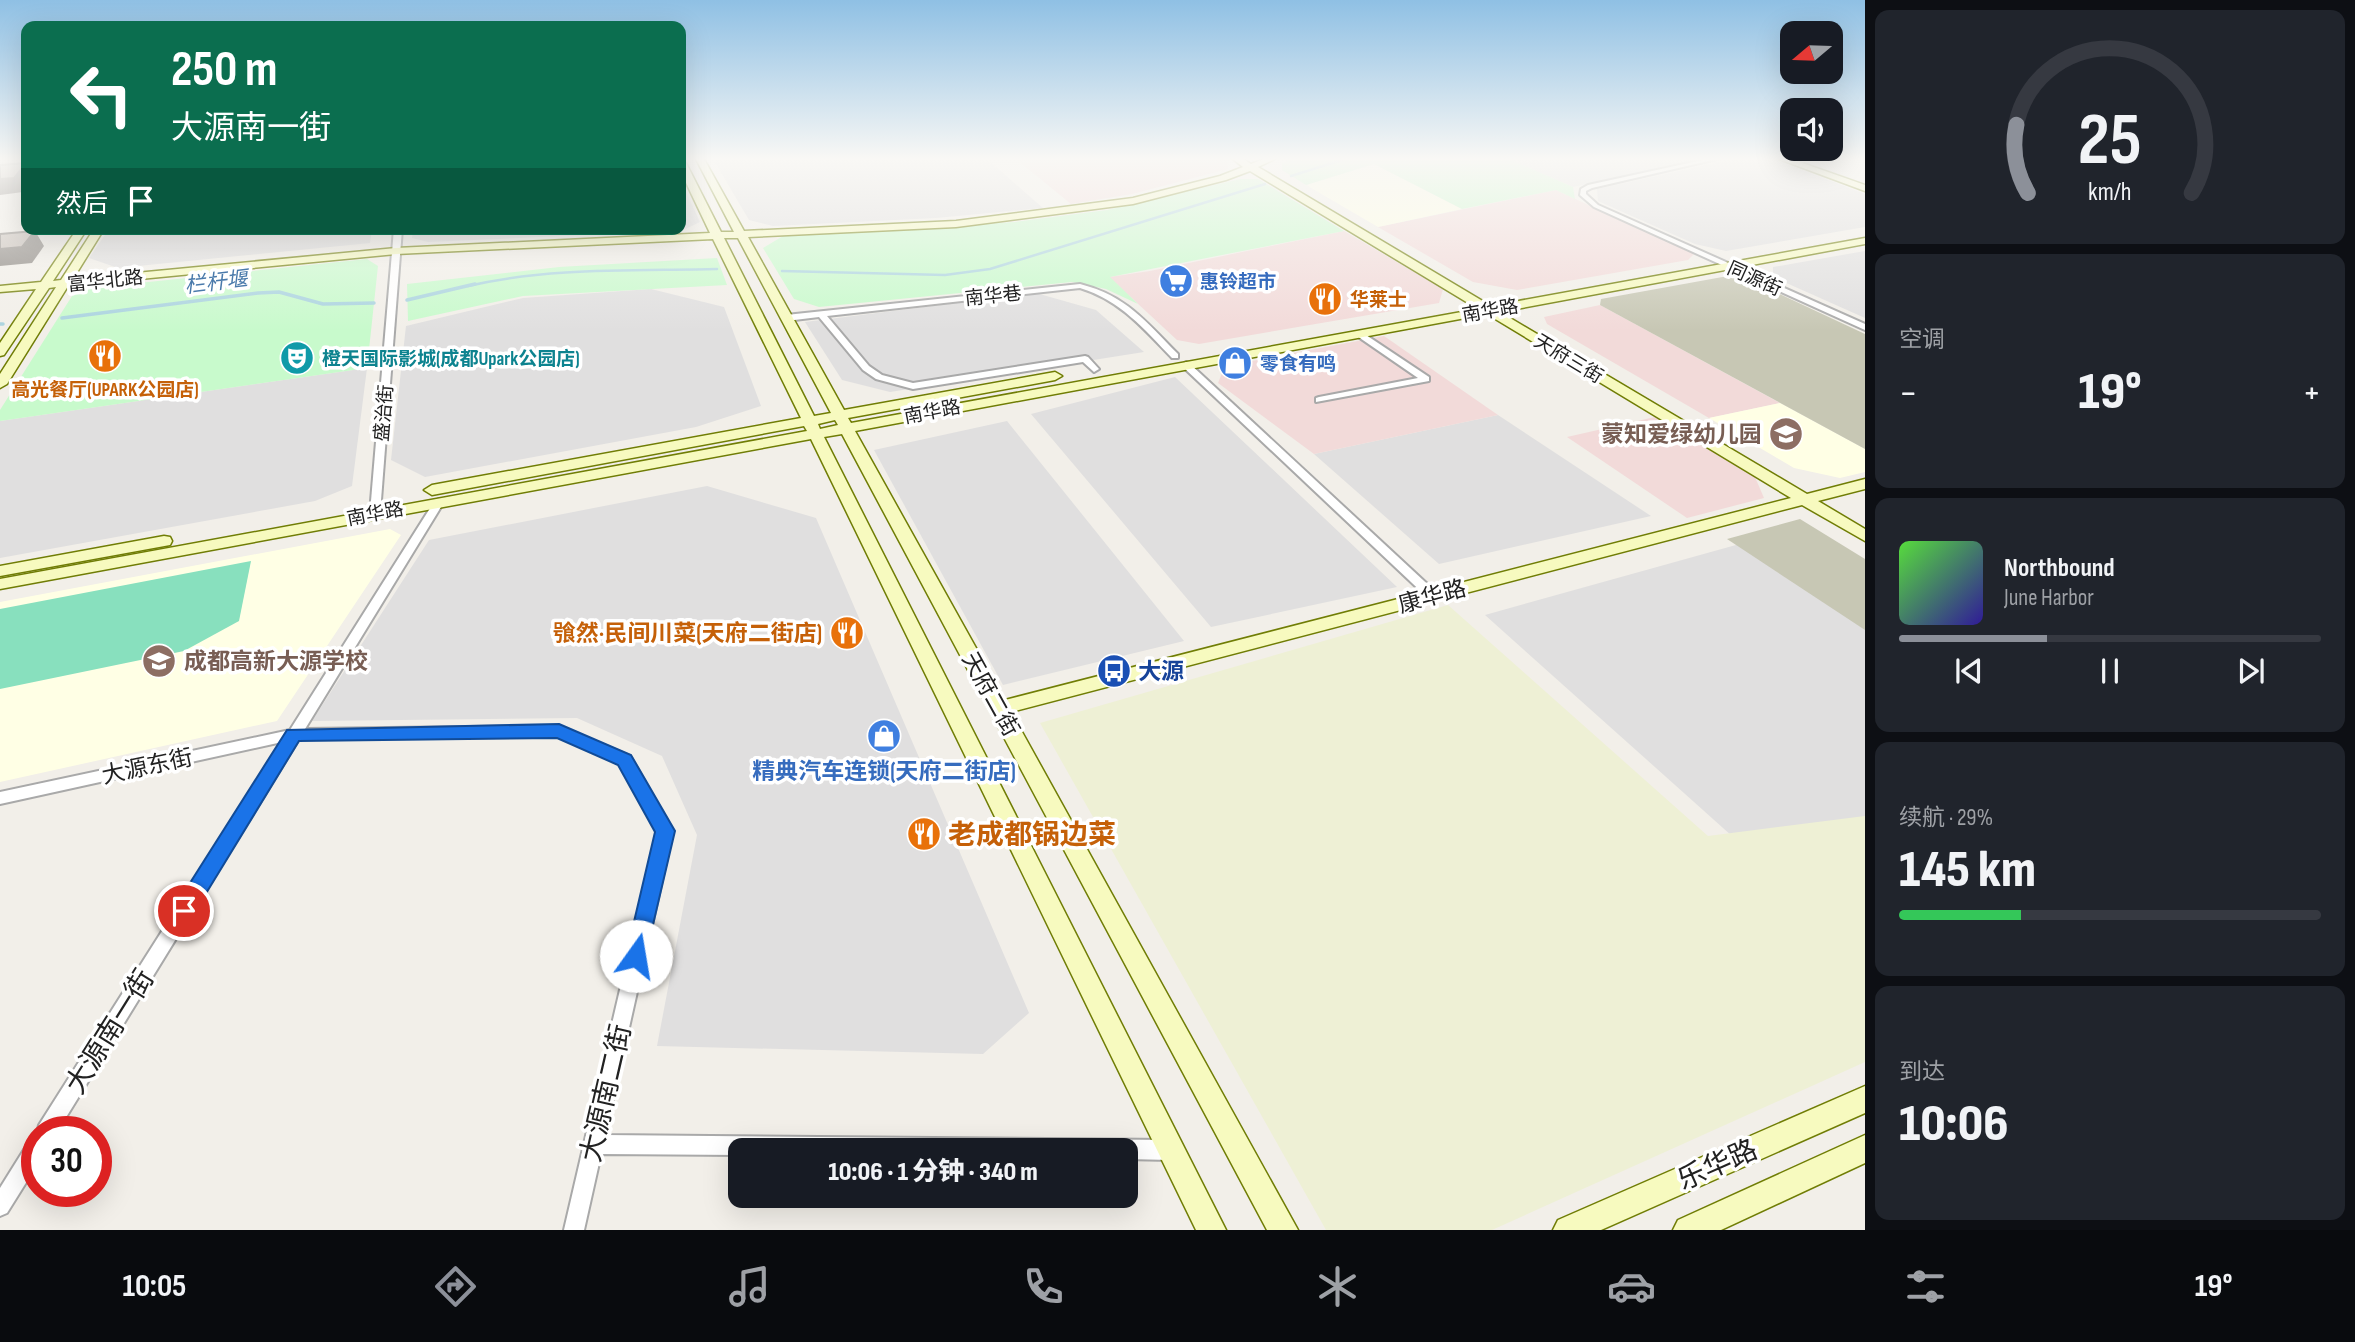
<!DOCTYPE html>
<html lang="zh">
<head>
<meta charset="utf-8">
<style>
  body { margin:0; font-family:"Sofia Sans Condensed","Noto Sans SC",sans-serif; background:#20242c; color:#f1f3f6; height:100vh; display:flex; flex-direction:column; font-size:26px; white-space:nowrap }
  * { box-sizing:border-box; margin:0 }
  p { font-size:23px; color:#9ea1a6 }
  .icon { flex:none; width:38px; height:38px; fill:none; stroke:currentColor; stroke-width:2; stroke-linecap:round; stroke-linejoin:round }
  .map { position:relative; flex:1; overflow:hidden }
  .sheet { display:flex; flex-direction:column; gap:10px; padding:10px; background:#0d0f14; width:490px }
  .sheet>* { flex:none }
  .guide { position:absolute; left:21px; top:21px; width:665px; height:214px; border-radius:14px; box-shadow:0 7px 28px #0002; background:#0b6e4f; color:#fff; overflow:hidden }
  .needle { width:46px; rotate:251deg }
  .fabs { position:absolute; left:1780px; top:21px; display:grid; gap:14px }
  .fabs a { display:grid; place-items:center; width:63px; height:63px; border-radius:14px; background:#171b24; box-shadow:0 7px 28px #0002; font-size:35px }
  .speed { position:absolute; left:21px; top:1116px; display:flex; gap:14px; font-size:35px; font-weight:700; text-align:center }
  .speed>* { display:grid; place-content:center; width:91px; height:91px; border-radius:50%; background:#171b24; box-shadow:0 7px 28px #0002; line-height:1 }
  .speed .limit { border:10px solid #d22; background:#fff; color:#111 }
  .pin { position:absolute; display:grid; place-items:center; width:60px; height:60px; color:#fff; margin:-30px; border:4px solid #fff; border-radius:50%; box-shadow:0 2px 7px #0007 }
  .me { position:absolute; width:77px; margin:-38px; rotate:13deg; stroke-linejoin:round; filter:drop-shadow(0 0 5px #0008) }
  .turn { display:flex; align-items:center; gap:24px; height:147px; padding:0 35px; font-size:32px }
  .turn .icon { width:91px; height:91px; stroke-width:2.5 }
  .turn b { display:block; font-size:49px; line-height:60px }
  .then { display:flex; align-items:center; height:66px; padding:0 35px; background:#0003; gap:14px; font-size:26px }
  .big { font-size:52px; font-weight:800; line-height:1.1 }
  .sheet .tile { flex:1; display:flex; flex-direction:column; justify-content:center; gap:10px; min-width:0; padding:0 24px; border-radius:14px; background:#20242c }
  .sheet .dial { align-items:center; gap:0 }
  .dial svg { height:182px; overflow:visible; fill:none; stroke:#363941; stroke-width:7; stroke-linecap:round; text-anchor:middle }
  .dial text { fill:#f1f3f6; stroke:none }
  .song { display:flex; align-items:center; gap:21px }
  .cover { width:84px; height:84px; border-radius:10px; background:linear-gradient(135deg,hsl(110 70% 55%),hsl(250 70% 35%)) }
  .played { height:7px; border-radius:4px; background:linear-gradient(90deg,#8c9099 35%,#363941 35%) }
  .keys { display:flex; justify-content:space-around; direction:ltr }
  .heat { display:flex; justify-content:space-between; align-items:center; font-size:38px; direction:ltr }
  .charge { height:10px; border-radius:5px; background:linear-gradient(90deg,#34c759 29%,#363941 0) }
  .trip { position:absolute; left:728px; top:1138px; width:410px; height:70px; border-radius:14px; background:#171b24; box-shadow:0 7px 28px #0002; font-weight:800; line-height:70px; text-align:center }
  .tabs { display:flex; height:112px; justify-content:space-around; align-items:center; background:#090b0e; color:#9ea1a6 }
  .tabs .icon { width:49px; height:49px }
  .tabs .current { color:#8c9099 }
  .tabs b { font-size:32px; color:#f1f3f6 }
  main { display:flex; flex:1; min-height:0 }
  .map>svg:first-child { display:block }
  .residential { fill:#e0dfdf }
  .commercial { fill:#f2dad9 }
  .education { fill:#ffffe5 }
  .construction { fill:#c7c7b4 }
  .farmland { fill:#eef0d5 }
  .park { fill:#c8facc }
  .pitch { fill:#88e0be }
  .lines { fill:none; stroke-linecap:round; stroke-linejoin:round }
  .stream-far1 { stroke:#aad3df; stroke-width:2.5 }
  .stream { stroke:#aad3df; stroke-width:3.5 }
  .street-casing { stroke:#a9a9a9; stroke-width:4 }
  .secondary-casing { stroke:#707d05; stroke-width:3 }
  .street { fill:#fff; fill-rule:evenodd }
  .secondary { fill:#f7fabf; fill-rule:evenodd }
  .shaded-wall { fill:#8b8681 }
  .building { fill:#c7bfb8; stroke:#8b8681; stroke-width:2 }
  .route { fill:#1a73e8; stroke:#114b97; stroke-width:2 }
  .labels { text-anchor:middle; stroke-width:7; stroke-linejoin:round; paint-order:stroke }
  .far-street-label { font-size:19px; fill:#222; stroke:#fff }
  .far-shop-label { font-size:19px; font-weight:bold; fill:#366cbe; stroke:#fff; text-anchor:start }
  .far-food-label { font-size:19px; font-weight:bold; fill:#c56008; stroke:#fff; text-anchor:start }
  .far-culture-label { font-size:19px; font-weight:bold; fill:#0d838f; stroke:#fff; text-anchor:start }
  .far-water-label { font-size:21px; font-style:italic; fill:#4a7aab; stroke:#fff }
  .education-label { font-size:23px; font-weight:bold; fill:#785e54; stroke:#fff; text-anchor:end }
  .street-label { font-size:23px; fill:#222; stroke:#fff }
  .food-label { font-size:23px; font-weight:bold; fill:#c56008; stroke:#fff; text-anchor:end }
  .transit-label { font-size:23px; font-weight:bold; fill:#164399; stroke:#fff; text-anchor:start }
  .shop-label { font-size:23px; font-weight:bold; fill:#366cbe; stroke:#fff }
  .near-food-label { font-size:28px; font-weight:bold; fill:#c56008; stroke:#fff; text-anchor:start }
  .near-street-label { font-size:28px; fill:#222; stroke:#fff }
</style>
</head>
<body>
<main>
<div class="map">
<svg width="1865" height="1230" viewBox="0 0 1865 1230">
  <rect width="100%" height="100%" fill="#f2efe9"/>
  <g class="residential">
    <polygon points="713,159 987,159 1043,208 936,218 773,226 749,220"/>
    <polygon points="1509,159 1699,159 1573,187"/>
    <polygon points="1734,159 1773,159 1865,194 1865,227 1726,251 1695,244 1598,201 1597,189"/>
    <polygon points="681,181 700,222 681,231 428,242 412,238 413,229 681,229"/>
    <polygon points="109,229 372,229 370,243 118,268 89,258"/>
    <polygon points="1865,251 1865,318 1773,277 1773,267"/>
    <polygon points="651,289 724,307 761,406 696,427 425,477 391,460 406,326 523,298"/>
    <polygon points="1036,293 1096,310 1144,352 890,392 842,380 805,322"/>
    <polygon points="367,368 352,486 315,501 0,558 0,421"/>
    <polygon points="1175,377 1397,587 1211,627 1031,414"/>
    <polygon points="1498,415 1651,516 1439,564 1314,454"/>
    <polygon points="1007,421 1184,641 1003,685 874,450"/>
    <polygon points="707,486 816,518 1029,1013 983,1054 657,1046 697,835 662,756 577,718 312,721 429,540"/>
    <polygon points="1804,526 1865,565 1865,955 1485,615"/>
  </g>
  <g class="commercial">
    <polygon points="1016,159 1227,159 1228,169 1132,194 1071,204"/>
    <polygon points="1556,190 1694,254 1688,260 1517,290 1473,282 1378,227"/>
    <polygon points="1344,231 1443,289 1439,303 1199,344 1177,340 1109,277 1150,271"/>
    <polygon points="1600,305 1780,403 1709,418 1547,324 1544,317"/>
    <polygon points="1384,336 1498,415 1314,454 1218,383 1225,366"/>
    <polygon points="1655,417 1755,477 1764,498 1687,518 1567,437"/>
  </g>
  <g class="education">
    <polygon points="1374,164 1462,209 1378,227 1306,185"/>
    <polygon points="1780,403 1865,449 1865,472 1840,478 1794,468 1709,418"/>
    <polygon points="390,529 401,535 277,721 0,782 0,602"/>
  </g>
  <g class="construction">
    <polygon points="1728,276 1752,281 1865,334 1865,449 1600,305 1601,299"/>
    <polygon points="1800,519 1865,559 1865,630 1727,539"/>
  </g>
  <polygon class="farmland" points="1448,605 1708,836 1865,816 1865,1062 1492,1230 1326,1230 1040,723"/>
  <g class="park">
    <polygon points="1292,159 1509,159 1573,187 1575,199 1556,190 1462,209 1374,164 1306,185 1282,170 1282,163"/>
    <polygon points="1240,179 1258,179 1344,231 1110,277 1138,304 1106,289 1072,282 819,307 794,299 763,248 783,236 1015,222 1107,210"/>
    <polygon points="717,258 727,285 523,296 408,321 407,284 559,267"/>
    <polygon points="367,259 378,266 367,368 0,421 0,410 72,296 91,288"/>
  </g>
  <polygon class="pitch" points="251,561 239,621 184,651 0,689 0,609"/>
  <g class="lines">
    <g class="stream-far1">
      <polyline points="1291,176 1345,159"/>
      <polyline points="782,271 945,275 990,269 1265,184"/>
      <path d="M 468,286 C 549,267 634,271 717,269"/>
    </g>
    <g class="stream">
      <polyline points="407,300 475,284"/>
      <polyline points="62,318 258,293 279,292 323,304 374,303"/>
      <polyline points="0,324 3,324"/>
    </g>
    <g class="street-casing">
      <g id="street">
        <polygon points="1707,159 1717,159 1592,188 1586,191 1586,194 1598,205 1865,324 1865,330 1594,207 1580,195 1581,189 1588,185"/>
        <polygon points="394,229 402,229 380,513 375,516 370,513"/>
        <path d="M 1080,284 C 1127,296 1145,321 1178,354 L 1178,358 L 1172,358 C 1144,329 1120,300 1080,288 L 827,316 L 869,366 L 882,375 L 913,383 L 1085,356 L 1088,357 L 1099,369 L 1094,372 L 1083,362 L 913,389 L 876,379 L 863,370 L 819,317 L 786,321 L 782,318 L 786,315 Z"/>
        <polygon points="1360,331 1429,377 1429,381 1316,402 1316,398 1319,397 1418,378 1357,336 1356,334"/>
        <polygon points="1186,362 1189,363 1437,593 1439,596 1437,599 1429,599 1183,367 1182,365"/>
        <polygon points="439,499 444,502 305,729 559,726 630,756 673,831 605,1135 1171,1140 1178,1143 1181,1150 1178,1157 1171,1160 1125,1159 1125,1150 740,1150 740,1155 601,1154 584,1230 564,1230 657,831 620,764 558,736 299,739 57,1132 37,1133 39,1125 282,742 0,804 0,792 290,730 434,502"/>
        <polygon points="37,1137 37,1165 7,1213 0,1216 0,1188 30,1140"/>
      </g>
    </g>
    <g class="secondary-casing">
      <g id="secondary">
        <path d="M 696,159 L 704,159 L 744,231 L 956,221 L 1133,198 L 1220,176 L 1243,167 L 1233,159 L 1243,159 L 1251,164 L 1264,159 L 1275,159 L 1258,167 L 1491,306 L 1865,238 L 1865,244 L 1500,312 L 1807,494 L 1865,479 L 1865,489 L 1818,501 L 1865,529 L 1865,541 L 1802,505 L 1011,712 L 1298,1230 L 1267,1230 L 842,434 L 824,437 L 1226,1230 L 1196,1230 L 811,439 L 0,589 L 0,579 L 807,431 L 804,426 L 432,495 L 424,490 L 432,485 L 801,418 L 713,239 L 396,254 L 68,286 L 7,384 L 0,388 L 0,374 L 56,287 L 49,288 L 4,355 L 0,356 L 0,343 L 36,289 L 0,292 L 0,286 L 41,282 L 77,229 L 87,229 L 53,281 L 61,280 L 94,229 L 104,229 L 73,279 L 396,248 L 710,233 L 681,172 L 681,160 L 686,163 L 721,232 L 734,232 ZM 1250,171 L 1478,309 L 851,423 L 848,418 L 1055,380 L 1062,376 L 1055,372 L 844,410 L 748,237 L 956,227 L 1133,204 L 1226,180 ZM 724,238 L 738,238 L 831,413 L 814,416 ZM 1487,314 L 1791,498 L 1005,700 L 855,431 ZM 835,420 L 838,425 L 820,429 L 818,424 Z"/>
        <polygon points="1779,159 1791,159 1865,185 1865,191"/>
        <polygon points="164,536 170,537 172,541 170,545 0,576 0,566"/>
        <polygon points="1865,1086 1865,1113 1601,1230 1553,1230 1558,1220"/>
        <polygon points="1865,1135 1865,1163 1721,1230 1673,1230 1678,1220"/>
      </g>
    </g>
    <use href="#street" class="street"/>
    <use href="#secondary" class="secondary"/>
  </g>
  <g class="shaded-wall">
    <polygon points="26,163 26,188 23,192 0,195 0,179"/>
    <polygon points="35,231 44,246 32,263 0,266 0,249"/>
  </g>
  <g class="building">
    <polygon points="26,163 14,178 0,179 0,165"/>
    <polygon points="35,231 22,247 0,249 0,234"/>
  </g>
  <linearGradient id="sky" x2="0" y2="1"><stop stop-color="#8fc0e4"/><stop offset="0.48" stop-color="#f9f8f5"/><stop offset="1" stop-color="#f9f8f5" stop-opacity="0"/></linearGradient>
  <rect width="1865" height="331" fill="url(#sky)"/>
  <polygon class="route" points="559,724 631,755 675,831 644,963 636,966 629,963 626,956 655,832 618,765 557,738 299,741 191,918 184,920 176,918 173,911 176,905 287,730"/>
  <defs>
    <g id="supermarket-disc" transform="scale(1.75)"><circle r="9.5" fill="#3f7fe0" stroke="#fff"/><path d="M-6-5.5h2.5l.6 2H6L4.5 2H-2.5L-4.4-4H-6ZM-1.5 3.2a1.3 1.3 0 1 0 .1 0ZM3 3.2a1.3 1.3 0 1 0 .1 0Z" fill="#fff"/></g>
    <g id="restaurant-disc" transform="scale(1.75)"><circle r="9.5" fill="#e8710a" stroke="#fff"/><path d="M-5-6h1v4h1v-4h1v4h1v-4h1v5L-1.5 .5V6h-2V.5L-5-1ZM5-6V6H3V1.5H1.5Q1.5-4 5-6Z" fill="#fff"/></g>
    <g id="theatre-disc" transform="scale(1.75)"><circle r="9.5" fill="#0f9aa8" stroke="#fff"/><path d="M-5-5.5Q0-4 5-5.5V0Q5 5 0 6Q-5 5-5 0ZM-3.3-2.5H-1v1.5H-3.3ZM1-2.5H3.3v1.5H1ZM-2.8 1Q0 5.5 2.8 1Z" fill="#fff"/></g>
    <g id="shop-disc" transform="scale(1.75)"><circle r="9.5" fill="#3f7fe0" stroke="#fff"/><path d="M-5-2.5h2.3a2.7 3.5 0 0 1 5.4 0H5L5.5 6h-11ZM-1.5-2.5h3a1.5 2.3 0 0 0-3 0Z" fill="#fff"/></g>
    <g id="school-disc" transform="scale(1.75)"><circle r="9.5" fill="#8d6e63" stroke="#fff"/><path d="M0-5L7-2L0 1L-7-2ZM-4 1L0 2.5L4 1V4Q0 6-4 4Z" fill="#fff"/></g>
    <g id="bus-disc" transform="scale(1.75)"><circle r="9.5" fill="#1a4fb4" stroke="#fff"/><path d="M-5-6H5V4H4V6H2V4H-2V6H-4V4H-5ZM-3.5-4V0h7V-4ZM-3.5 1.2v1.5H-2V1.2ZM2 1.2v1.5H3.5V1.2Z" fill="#fff"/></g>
  </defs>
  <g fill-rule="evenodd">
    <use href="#supermarket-disc" x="1176" y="281"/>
    <use href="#restaurant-disc" x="1325" y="299"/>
    <use href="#restaurant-disc" x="105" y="356"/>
    <use href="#theatre-disc" x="297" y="358"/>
    <use href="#shop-disc" x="1235" y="363"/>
    <use href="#school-disc" x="1786" y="434"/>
    <use href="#restaurant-disc" x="847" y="633"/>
    <use href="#school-disc" x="159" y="661"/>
    <use href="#bus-disc" x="1114" y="671"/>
    <use href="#shop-disc" x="884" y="736"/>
    <use href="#restaurant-disc" x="924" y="834"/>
  </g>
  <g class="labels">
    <g class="far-street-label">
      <text transform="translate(1755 278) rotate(24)" y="7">同源街</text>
      <text transform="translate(105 280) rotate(-6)" y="7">富华北路</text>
      <text transform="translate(993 295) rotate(-6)" y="7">南华巷</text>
      <text transform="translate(1490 310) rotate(-10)" y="7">南华路</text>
      <text transform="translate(1569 358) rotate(31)" y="7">天府三街</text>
      <text transform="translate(932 411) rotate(-11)" y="7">南华路</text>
      <text transform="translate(383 413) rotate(-85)" y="7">盛治街</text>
      <text transform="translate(375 513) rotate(-11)" y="7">南华路</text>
    </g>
    <g class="far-shop-label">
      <text x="1200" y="288">惠铃超市</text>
      <text x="1260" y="370">零食有鸣</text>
    </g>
    <g class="far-food-label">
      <text x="1350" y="306">华莱士</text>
      <text x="105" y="396" text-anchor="middle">高光餐厅(UPARK公园店)</text>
    </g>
    <g class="far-culture-label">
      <text x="322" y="365">橙天国际影城(成都Upark公园店)</text>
    </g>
    <g class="far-water-label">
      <text transform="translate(216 282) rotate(-7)" y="7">栏杆堰</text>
    </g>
    <g class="education-label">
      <text x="1762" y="442">蒙知爱绿幼儿园</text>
      <text x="184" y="669" text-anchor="start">成都高新大源学校</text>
    </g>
    <g class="street-label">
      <text transform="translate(1432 596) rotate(-15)" y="8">康华路</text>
      <text transform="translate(991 694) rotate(61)" y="8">天府二街</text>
      <text transform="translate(147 766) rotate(-12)" y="8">大源东街</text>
    </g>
    <g class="food-label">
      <text x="822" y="641">飸然·民间川菜(天府二街店)</text>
    </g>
    <g class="transit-label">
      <text x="1138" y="679">大源</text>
    </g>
    <g class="shop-label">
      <text x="884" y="779">精典汽车连锁(天府二街店)</text>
    </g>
    <g class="near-food-label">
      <text x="948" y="844">老成都锅边菜</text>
    </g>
    <g class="near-street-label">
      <text transform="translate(109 1031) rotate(-58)" y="10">大源南一街</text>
      <text transform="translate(605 1093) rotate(-77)" y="10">大源南二街</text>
      <text transform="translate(1717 1164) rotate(-24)" y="10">乐华路</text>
    </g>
  </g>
</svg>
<div class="fabs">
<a><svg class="needle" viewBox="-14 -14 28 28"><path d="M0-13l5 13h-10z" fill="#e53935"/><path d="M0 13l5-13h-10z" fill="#9ea1a6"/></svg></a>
<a><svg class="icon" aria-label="sound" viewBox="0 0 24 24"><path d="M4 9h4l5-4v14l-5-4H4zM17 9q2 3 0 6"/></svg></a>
</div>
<div class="speed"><div class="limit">30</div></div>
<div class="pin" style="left:184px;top:911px;background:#d93025"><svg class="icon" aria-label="arrive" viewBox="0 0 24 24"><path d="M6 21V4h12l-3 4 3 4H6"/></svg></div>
<svg class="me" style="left:636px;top:956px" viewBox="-20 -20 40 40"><circle r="19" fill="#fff"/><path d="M0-13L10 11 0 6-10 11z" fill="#1a73e8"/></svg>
<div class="trip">10:06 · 1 分钟 · 340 m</div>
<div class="guide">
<div class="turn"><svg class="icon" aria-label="left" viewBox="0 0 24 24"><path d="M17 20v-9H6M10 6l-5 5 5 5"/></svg><div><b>250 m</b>大源南一街</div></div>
<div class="then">然后<svg class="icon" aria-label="arrive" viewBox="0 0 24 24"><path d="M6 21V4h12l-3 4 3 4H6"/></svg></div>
</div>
</div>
<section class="sheet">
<div class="tile dial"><svg viewBox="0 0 100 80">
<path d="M14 69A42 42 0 1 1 86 69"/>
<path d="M14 69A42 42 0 0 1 9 39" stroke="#8c9099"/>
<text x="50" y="56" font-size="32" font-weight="700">25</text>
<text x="50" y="72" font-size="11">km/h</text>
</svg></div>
<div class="tile"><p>空调</p>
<div class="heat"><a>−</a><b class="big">19°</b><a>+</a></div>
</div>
<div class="tile">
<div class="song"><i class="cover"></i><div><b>Northbound</b><p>June Harbor</p></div></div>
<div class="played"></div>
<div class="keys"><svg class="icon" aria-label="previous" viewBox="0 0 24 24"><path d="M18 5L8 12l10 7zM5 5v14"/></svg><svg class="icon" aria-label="pause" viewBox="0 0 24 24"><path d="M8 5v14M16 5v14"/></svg><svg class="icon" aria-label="next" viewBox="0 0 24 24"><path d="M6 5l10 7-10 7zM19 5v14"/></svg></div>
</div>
<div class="tile"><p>续航 · 29%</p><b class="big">145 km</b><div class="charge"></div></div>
<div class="tile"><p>到达</p><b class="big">10:06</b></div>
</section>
</main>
<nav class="tabs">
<b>10:05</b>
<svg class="icon current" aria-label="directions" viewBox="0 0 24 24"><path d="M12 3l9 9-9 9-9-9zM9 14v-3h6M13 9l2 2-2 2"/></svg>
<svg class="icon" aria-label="music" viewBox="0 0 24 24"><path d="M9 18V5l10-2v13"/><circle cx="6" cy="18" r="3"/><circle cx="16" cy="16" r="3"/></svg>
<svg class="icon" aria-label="phone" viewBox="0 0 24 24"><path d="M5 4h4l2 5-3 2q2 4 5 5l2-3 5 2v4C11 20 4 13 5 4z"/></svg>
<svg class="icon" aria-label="climate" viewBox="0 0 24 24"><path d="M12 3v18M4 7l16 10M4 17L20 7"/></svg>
<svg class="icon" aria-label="car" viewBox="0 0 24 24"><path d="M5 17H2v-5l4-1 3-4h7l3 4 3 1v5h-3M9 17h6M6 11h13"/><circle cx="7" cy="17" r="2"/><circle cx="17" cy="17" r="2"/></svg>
<svg class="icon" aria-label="filters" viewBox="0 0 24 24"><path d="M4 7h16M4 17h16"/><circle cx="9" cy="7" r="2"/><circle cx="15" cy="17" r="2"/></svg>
<b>19°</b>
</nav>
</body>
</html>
